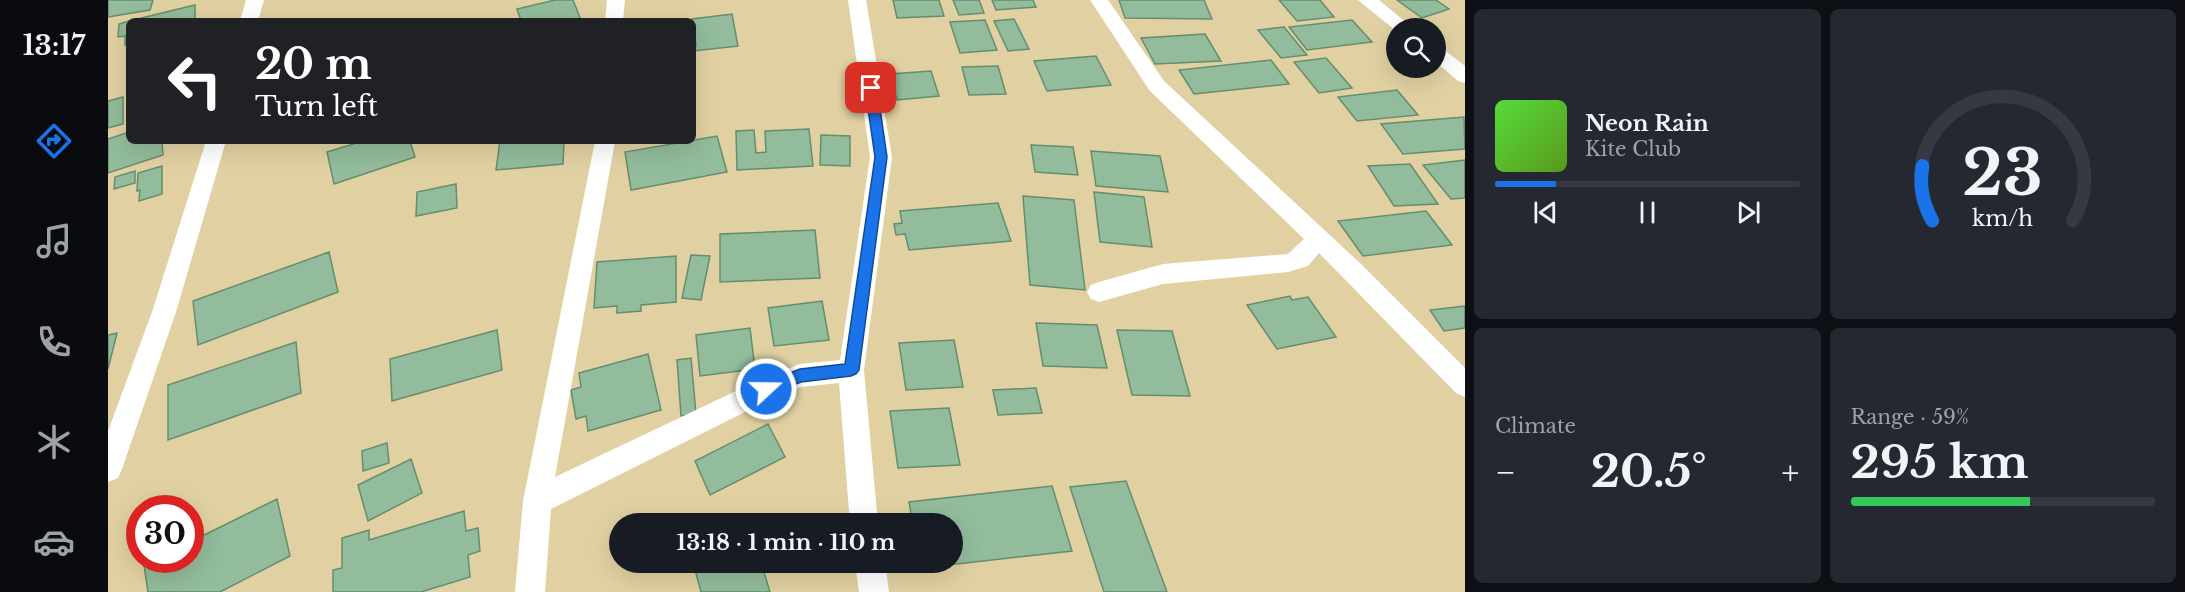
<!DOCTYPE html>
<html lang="en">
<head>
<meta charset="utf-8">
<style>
  body { margin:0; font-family:"Libre Baskerville",serif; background:#242831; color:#f1f3f6; height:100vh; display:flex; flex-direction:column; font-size:22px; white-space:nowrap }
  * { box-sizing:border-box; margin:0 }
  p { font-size:20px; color:#9ea1a6 }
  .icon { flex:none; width:33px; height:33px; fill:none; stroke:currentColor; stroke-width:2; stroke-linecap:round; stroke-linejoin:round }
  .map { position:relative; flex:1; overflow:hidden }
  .side { display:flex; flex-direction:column; gap:9px; padding:9px; background:#0d0f14; width:720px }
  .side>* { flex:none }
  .guide { position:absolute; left:18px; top:18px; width:570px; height:126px; border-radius:9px; box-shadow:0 6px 24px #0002; background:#202124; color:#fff; overflow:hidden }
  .tools { position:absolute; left:1278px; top:18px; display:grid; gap:12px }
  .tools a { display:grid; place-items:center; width:60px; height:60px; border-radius:50%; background:#171b24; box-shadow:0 6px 24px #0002; font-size:30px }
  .speed { position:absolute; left:18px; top:495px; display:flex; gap:12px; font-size:30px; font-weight:700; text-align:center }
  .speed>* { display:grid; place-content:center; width:78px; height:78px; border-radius:50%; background:#171b24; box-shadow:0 6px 24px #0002; line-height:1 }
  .speed .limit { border:9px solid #d22; background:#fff; color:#111 }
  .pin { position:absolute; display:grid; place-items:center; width:51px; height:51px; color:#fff; margin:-26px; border-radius:12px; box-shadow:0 3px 9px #0006 }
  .me { position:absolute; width:66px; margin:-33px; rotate:69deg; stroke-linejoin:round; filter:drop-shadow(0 0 4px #0008) }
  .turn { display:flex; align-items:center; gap:21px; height:126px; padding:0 30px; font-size:27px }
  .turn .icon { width:78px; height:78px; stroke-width:2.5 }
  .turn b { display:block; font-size:42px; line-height:51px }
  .big { font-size:45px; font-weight:700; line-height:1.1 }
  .side .tile { flex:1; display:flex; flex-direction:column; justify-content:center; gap:9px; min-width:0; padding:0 21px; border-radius:9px; background:#242831 }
  .side .dial { align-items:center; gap:0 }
  .dial svg { height:156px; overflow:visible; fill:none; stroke:#363941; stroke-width:7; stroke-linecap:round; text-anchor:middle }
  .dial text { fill:#f1f3f6; stroke:none }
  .song { display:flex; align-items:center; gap:18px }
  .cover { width:72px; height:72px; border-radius:9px; background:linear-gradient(135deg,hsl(110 70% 55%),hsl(90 70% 35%)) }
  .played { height:6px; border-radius:3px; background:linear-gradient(90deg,#1a73e8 20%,#363941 20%) }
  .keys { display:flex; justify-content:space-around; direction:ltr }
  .heat { display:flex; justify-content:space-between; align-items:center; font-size:33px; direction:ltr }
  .charge { height:9px; border-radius:4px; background:linear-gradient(90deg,#34c759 59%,#363941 0) }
  .side .tiles { flex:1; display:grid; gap:9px; grid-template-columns:repeat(2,1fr) }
  .trip { position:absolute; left:501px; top:513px; width:354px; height:60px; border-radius:30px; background:#171b24; box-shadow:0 6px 24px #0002; font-weight:700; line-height:60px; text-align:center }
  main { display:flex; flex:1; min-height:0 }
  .tab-bar { display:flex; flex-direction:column; width:108px; justify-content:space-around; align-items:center; background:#090b0e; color:#9ea1a6 }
  .tab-bar .icon { width:42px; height:42px }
  .tab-bar .selected { color:#1a73e8 }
  .tab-bar b { font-size:27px; color:#f1f3f6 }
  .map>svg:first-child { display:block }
  .building { fill:#92bc9b; stroke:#658d6e; stroke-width:1.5 }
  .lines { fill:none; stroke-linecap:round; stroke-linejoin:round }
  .minor { fill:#fff; fill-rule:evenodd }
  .route { fill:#1a73e8; stroke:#114b97; stroke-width:1.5 }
</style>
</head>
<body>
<main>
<nav class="tab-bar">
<b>13:17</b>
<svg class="icon selected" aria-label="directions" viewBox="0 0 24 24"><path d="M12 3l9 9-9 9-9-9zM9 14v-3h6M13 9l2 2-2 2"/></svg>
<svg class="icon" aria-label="music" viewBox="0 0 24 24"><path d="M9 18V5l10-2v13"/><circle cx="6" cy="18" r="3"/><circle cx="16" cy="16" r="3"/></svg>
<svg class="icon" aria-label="phone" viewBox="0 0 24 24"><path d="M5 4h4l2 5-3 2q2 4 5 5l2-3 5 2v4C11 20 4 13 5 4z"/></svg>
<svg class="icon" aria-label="climate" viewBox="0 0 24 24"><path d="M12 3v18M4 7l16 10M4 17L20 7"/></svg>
<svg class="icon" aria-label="car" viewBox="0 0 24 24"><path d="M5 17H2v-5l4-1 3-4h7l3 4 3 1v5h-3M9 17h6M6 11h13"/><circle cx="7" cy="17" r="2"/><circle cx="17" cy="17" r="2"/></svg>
</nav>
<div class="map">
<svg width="1357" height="592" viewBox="0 0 1357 592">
  <rect width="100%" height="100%" fill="#e1d1a2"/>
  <g class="building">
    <polygon points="0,0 45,0 42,10 0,17"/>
    <polygon points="447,0 465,0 473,20 413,21 409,9"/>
    <polygon points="785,0 831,0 836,16 789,18"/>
    <polygon points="845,0 871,0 876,13 851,15"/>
    <polygon points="884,0 925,0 928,7 888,10"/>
    <polygon points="1011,0 1096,0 1104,19 1017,18"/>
    <polygon points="1171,0 1212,0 1226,17 1189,21"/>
    <polygon points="1289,0 1328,0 1341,9 1314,18"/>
    <polygon points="87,5 87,21 21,21"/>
    <polygon points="624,14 630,46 585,51 585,46 588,46 584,19"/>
    <polygon points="906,19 921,49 900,51 886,21"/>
    <polygon points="877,20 889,50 852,53 842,22"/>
    <polygon points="1244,20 1264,42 1199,50 1181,27"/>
    <polygon points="21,21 21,44 17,45 17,36 10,37 11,24"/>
    <polygon points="1176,27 1199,55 1173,58 1150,30"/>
    <polygon points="1097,34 1113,61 1047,64 1033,38"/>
    <polygon points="988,56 1003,85 939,91 926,61"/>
    <polygon points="1218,58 1244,88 1211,93 1186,62"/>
    <polygon points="1163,60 1181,84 1086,94 1071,70"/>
    <polygon points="890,66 898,94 861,95 854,67"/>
    <polygon points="823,71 831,96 789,100 782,74"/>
    <polygon points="1289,90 1310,115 1249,121 1230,97"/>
    <polygon points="15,97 15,124 0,128 0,101"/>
    <polygon points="1356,117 1357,149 1295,154 1273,124"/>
    <polygon points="701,129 705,166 629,170 628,131 646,130 648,153 658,152 657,131"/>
    <polygon points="21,132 21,141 54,141 55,155 0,173 0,139"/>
    <polygon points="713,135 742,136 742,166 712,165"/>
    <polygon points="609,136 619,172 523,190 517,152"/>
    <polygon points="255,141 302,141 307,157 226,184 219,152"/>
    <polygon points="392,141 456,141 455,164 388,170"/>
    <polygon points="923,145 965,147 970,175 927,172"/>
    <polygon points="983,151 1052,156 1060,192 988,186"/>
    <polygon points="1357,160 1357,198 1343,199 1315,165"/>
    <polygon points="1302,164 1330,204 1286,206 1260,166"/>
    <polygon points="54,166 54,194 31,201 32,190 29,191 30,173"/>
    <polygon points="27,171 27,183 6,189 7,177"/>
    <polygon points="348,184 349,208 308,216 309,192"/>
    <polygon points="986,192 1036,197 1044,247 992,242"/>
    <polygon points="915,196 966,200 977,290 922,285"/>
    <polygon points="890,203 903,241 801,250 797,234 788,235 786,224 794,223 792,211"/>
    <polygon points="1318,211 1344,245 1255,256 1230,221"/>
    <polygon points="707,230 712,278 612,282 612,234"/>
    <polygon points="221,252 230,292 90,345 85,301"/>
    <polygon points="583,255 602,256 593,300 574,298"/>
    <polygon points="568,256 568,302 533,305 533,311 509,313 509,306 486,308 489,262"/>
    <polygon points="1182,296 1184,300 1200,297 1228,337 1169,349 1139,305"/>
    <polygon points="714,301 721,340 666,346 660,308"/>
    <polygon points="1357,306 1357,328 1336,331 1322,310"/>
    <polygon points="928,323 989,325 999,368 935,366"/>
    <polygon points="642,328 647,369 592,376 588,335"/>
    <polygon points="389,330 394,370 284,401 282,359"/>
    <polygon points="1009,330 1064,331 1082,396 1024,395"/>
    <polygon points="9,333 0,369 0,335"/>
    <polygon points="846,340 855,387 798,390 791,343"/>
    <polygon points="188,342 193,393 60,440 60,385"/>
    <polygon points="540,354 553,410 480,431 478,416 468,419 463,390 473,387 471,373"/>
    <polygon points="583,358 588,414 573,416 569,360"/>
    <polygon points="928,388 934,413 890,415 885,390"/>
    <polygon points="841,408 852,465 790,468 782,411"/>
    <polygon points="660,424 677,457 602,495 587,461"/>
    <polygon points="279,443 281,463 255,471 254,451"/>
    <polygon points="303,459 314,493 260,521 250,485"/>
    <polygon points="1018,481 1059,592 996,592 962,487"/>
    <polygon points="944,486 964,551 814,568 813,562 844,562 844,524 805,524 801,502"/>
    <polygon points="169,499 182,556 112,592 40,592 36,565 47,560 82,560 82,542"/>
    <polygon points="356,511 358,531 370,528 372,551 360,555 362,577 313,592 225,592 225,570 234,568 234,538 261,530 261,540"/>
    <polygon points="585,562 653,562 662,592 593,592"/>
  </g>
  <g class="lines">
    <g class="minor">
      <polygon points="138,0 156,0 150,21 132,21"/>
      <polygon points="499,0 517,0 515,21 497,21"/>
      <polygon points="740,0 758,0 784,157 756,370 770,524 742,524 731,383 693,387 667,397 443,509 437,592 407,592 415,501 487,141 507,141 447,477 649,381 692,364 732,360 762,157"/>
      <polygon points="982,0 1000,0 1056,81 1253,264 1357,368 1357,397 1348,393 1211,253 1200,266 1180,272 1055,284 991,302 983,299 979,292 983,285 991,282 1055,264 1180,254 1196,239 1042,91"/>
      <polygon points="1250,0 1271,0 1305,28 1288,28 1288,31"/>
      <polygon points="1328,47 1335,49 1357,66 1357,83 1350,81 1328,62"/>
      <polygon points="98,141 118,141 68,312 14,469 10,478 0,482 0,431 44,312"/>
      <polygon points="747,562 777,562 781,592 751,592"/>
    </g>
  </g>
  <polygon class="route" points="763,84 769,88 779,157 751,370 748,374 743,376 693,382 658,396 653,394 651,389 653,384 692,369 737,364 767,157 757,88"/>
</svg>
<div class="tools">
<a><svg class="icon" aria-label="search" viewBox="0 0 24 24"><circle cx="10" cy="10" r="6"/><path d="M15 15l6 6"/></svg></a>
</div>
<div class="speed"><div class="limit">30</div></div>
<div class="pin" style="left:763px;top:88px;background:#d93025"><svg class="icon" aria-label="arrive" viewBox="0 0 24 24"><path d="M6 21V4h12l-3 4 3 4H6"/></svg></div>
<svg class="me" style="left:658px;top:389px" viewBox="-20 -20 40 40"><circle r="17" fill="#1a73e8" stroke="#fff" stroke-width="3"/><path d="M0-11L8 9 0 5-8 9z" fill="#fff"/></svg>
<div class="trip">13:18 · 1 min · 110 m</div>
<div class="guide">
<div class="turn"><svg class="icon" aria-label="left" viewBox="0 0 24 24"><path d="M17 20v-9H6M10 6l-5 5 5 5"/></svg><div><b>20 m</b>Turn left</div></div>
</div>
</div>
<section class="side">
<div class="tiles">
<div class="tile">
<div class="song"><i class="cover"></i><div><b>Neon Rain</b><p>Kite Club</p></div></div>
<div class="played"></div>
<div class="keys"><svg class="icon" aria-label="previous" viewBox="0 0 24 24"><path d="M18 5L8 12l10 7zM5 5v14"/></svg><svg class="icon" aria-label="pause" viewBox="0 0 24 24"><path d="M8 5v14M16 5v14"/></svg><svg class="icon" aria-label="next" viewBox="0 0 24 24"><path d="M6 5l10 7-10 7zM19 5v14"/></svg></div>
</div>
<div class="tile dial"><svg viewBox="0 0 100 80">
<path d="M14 69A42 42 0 1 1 86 69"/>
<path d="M14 69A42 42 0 0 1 9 41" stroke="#1a73e8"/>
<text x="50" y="56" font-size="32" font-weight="700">23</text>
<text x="50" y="72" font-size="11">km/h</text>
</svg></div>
<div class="tile"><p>Climate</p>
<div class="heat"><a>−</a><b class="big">20.5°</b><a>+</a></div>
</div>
<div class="tile"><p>Range · 59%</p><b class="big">295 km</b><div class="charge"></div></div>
</div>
</section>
</main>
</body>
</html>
